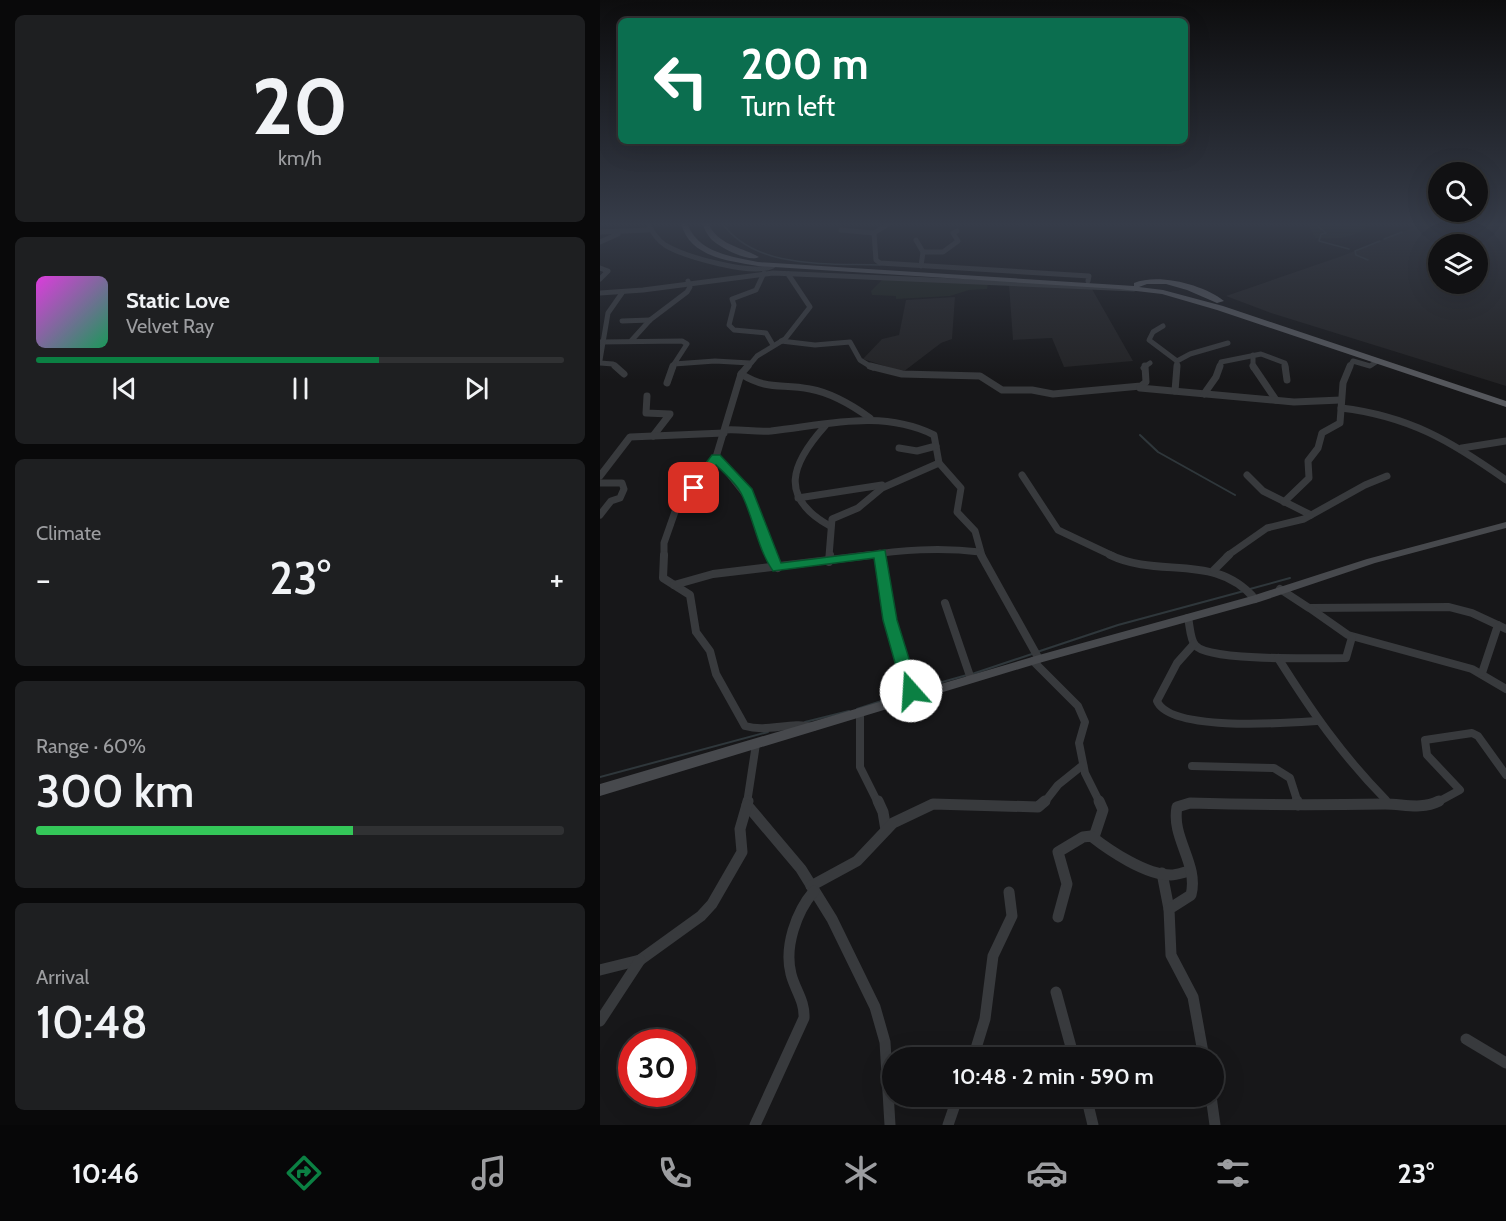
<!DOCTYPE html>
<html lang="en">
<head>
<meta charset="utf-8">
<style>
  body { margin:0; font-family:Cabin,sans-serif; background:#1e1f21; color:#f1f3f6; height:100vh; display:flex; flex-direction:column; font-size:22px; white-space:nowrap }
  * { box-sizing:border-box; margin:0 }
  p { font-size:20px; color:#9c9da0 }
  .icon { flex:none; width:33px; height:33px; fill:none; stroke:currentColor; stroke-width:2; stroke-linecap:round; stroke-linejoin:round }
  .map { position:relative; flex:1; overflow:hidden }
  .side { display:flex; flex-direction:column; gap:15px; padding:15px; background:#09090a; width:600px }
  .side>* { flex:none }
  .guide { position:absolute; left:18px; top:18px; width:570px; height:126px; border-radius:9px; box-shadow:0 6px 24px #0002,0 0 0 2px #303133; background:#0b6e4f; color:#fff; overflow:hidden }
  .buttons { position:absolute; left:828px; top:162px; display:grid; gap:12px }
  .buttons a { display:grid; place-items:center; width:60px; height:60px; border-radius:50%; background:#111113; box-shadow:0 6px 24px #0002,0 0 0 2px #303133; font-size:30px }
  .speed { position:absolute; left:18px; top:1029px; display:flex; gap:12px; font-size:30px; font-weight:700; text-align:center }
  .speed>* { display:grid; place-content:center; width:78px; height:78px; border-radius:50%; background:#111113; box-shadow:0 6px 24px #0002,0 0 0 2px #303133; line-height:1 }
  .speed .limit { border:9px solid #d22; background:#fff; color:#111 }
  .pin { position:absolute; display:grid; place-items:center; width:51px; height:51px; color:#fff; margin:-26px; border-radius:12px; box-shadow:0 3px 9px #0006 }
  .me { position:absolute; width:66px; margin:-33px; rotate:341deg; stroke-linejoin:round; filter:drop-shadow(0 0 4px #0008) }
  .turn { display:flex; align-items:center; gap:21px; height:126px; padding:0 24px; font-size:27px }
  .turn .icon { width:78px; height:78px; stroke-width:2.5 }
  .turn b { display:block; font-size:42px; line-height:51px }
  .big { font-size:45px; font-weight:600; line-height:1.1 }
  .side .card { flex:1; display:flex; flex-direction:column; justify-content:center; gap:9px; min-width:0; padding:0 21px; border-radius:9px; background:#1e1f21 }
  .side .dial { align-items:center; gap:0 }
  .dial b { font-size:78px; line-height:1 }
  .song { display:flex; align-items:center; gap:18px }
  .cover { width:72px; height:72px; border-radius:9px; background:linear-gradient(135deg,hsl(300 70% 55%),hsl(150 70% 35%)) }
  .played { height:6px; border-radius:3px; background:linear-gradient(90deg,#0b8043 65%,#303133 65%) }
  .keys { display:flex; justify-content:space-around; direction:ltr }
  .heat { display:flex; justify-content:space-between; align-items:center; font-size:33px; direction:ltr }
  .charge { height:9px; border-radius:4px; background:linear-gradient(90deg,#34c759 60%,#303133 0) }
  .trip { position:absolute; left:282px; top:1047px; width:342px; height:60px; border-radius:30px; background:#111113; box-shadow:0 6px 24px #0002,0 0 0 2px #303133; font-weight:600; line-height:60px; text-align:center }
  .dock { display:flex; height:96px; justify-content:space-around; align-items:center; background:#070708; color:#9c9da0 }
  .dock .icon { width:42px; height:42px }
  .dock .selected { color:#0b8043 }
  .dock b { font-size:27px; color:#f1f3f6 }
  main { display:flex; flex:1; min-height:0 }
  .map>svg:first-child { display:block }
  .built { fill:#232325; fill-rule:evenodd }
  .green { fill:#1e231e }
  .lines { fill:none; stroke-linecap:round; stroke-linejoin:round }
  .stream-far1 { stroke:#2f373b; stroke-width:1.5 }
  .stream { stroke:#2f373b; stroke-width:2 }
  .street-far3 { stroke:#383a3d; stroke-width:5 }
  .street-far2 { stroke:#383a3d; stroke-width:7 }
  .street-far1 { stroke:#383a3d; stroke-width:8 }
  .street { stroke:#383a3d; stroke-width:11 }
  .secondary { fill:#47494d; fill-rule:evenodd }
  .primary { fill:#55575c; fill-rule:evenodd }
  .route { fill:#0b8043; stroke:#07532c; stroke-width:1.5 }
</style>
</head>
<body>
<main>
<section class="side">
<div class="card dial"><b>20</b><p>km/h</p></div>
<div class="card">
<div class="song"><i class="cover"></i><div><b>Static Love</b><p>Velvet Ray</p></div></div>
<div class="played"></div>
<div class="keys"><svg class="icon" aria-label="previous" viewBox="0 0 24 24"><path d="M18 5L8 12l10 7zM5 5v14"/></svg><svg class="icon" aria-label="pause" viewBox="0 0 24 24"><path d="M8 5v14M16 5v14"/></svg><svg class="icon" aria-label="next" viewBox="0 0 24 24"><path d="M6 5l10 7-10 7zM19 5v14"/></svg></div>
</div>
<div class="card"><p>Climate</p>
<div class="heat"><a>−</a><b class="big">23°</b><a>+</a></div>
</div>
<div class="card"><p>Range · 60%</p><b class="big">300 km</b><div class="charge"></div></div>
<div class="card"><p>Arrival</p><b class="big">10:48</b></div>
</section>
<div class="map">
<svg width="906" height="1125" viewBox="0 0 906 1125">
  <rect width="100%" height="100%" fill="#171719"/>
  <g class="built">
    <path d="M 825,223 L 906,223 L 906,386 L 671,313 L 626,296 L 742,256 ZM 838,244 L 878,244 L 878,284 L 838,284 Z"/>
    <polygon points="409,285 492,289 533,361 464,367 452,338 413,340"/>
    <polygon points="355,297 352,339 341,343 303,372 263,359 282,339 299,335 306,300"/>
  </g>
  <g class="green">
    <path d="M 707,223 L 770,223 C 756,240 735,239 715,238 Z"/>
    <polygon points="283,279 388,284 387,289 369,290 350,296 296,299 296,296 272,295 271,291"/>
  </g>
  <g class="lines">
    <g class="stream-far1">
      <path d="M 122,223 C 156,270 228,263 280,265"/>
      <polyline points="714,223 726,233 721,234 719,241 749,249"/>
      <polyline points="784,239 802,232"/>
      <polyline points="768,260 756,255 755,251 780,241"/>
    </g>
    <g class="stream">
      <polyline points="540,435 558,452 635,495"/>
      <polyline points="650,589 690,578"/>
      <polyline points="437,652 518,625 644,591"/>
      <polyline points="372,674 432,654"/>
      <polyline points="314,690 367,675"/>
      <polyline points="257,709 309,692"/>
      <polyline points="205,722 249,711"/>
      <polyline points="0,777 168,732"/>
    </g>
    <g class="street-far3">
      <path d="M 48,223 C 52,232 56,239 65,245 C 85,257 153,276 173,266"/>
      <polyline points="290,223 274,233 276,260 280,263 489,276 488,281"/>
      <polyline points="241,230 274,233"/>
      <polyline points="0,232 49,230"/>
      <polyline points="316,240 323,252 321,266"/>
      <polyline points="0,242 18,234"/>
      <polyline points="323,252 343,252 358,241 353,233 357,231"/>
      <polyline points="0,268 8,271 0,279"/>
      <polyline points="164,273 156,290 132,299 134,305 129,325 134,330 166,333 173,345"/>
      <polyline points="0,293 43,290 173,273 534,289"/>
      <polyline points="22,321 50,320"/>
      <polyline points="563,326 553,332 549,340 577,361"/>
      <polyline points="31,341 50,320 87,292 90,287 88,281"/>
      <polyline points="181,341 215,345 250,342 260,360 273,368"/>
      <polyline points="0,342 82,341 87,344 74,364 115,361 150,363"/>
      <polyline points="653,355 653,368"/>
      <polyline points="0,360 8,313 22,293"/>
      <polyline points="0,363 13,364 17,368"/>
      <polyline points="73,368 74,364"/>
      <polyline points="147,368 157,356 185,339 210,307 188,274"/>
      <polyline points="543,368 550,363"/>
      <polyline points="577,368 577,361 590,354 628,343"/>
      <polyline points="619,368 621,362 661,354 685,363 686,368"/>
      <polyline points="749,368 753,361 770,366 776,362"/>
    </g>
    <g class="street-far2">
      <polyline points="15,366 24,374"/>
      <polyline points="270,366 302,374 380,376 402,390 432,390 453,394 541,386 546,382 545,366"/>
      <polyline points="653,366 676,400"/>
      <polyline points="685,366 687,380"/>
      <path d="M 141,374 C 169,391 181,383 210,389 C 232,393 252,405 270,418"/>
      <polyline points="67,383 73,366"/>
      <polyline points="540,388 694,402 741,400"/>
      <polyline points="575,391 577,366"/>
      <polyline points="604,394 616,377 620,366"/>
      <polyline points="47,396 46,413 70,414 53,436"/>
      <path d="M 741,408 C 809,416 851,441 906,480"/>
      <path d="M 225,426 C 191,464 178,497 230,526"/>
      <path d="M 125,430 C 140,429 156,432 171,431 C 226,425 282,409 334,435 L 339,463 L 361,488 L 357,512 L 375,531 L 382,556"/>
      <polyline points="299,448 317,451 336,446"/>
      <polyline points="862,448 906,441"/>
      <polyline points="116,457 153,504 172,556"/>
      <polyline points="422,475 458,530 513,556"/>
      <polyline points="647,475 663,491 711,515"/>
      <polyline points="0,476 30,437 124,433"/>
      <polyline points="0,483 22,483 24,489 20,498 11,501 0,515"/>
      <polyline points="198,498 282,485"/>
      <polyline points="684,502 709,478 708,461 718,448 722,433 740,423 743,383 750,366"/>
      <polyline points="280,553 280,556"/>
      <polyline points="64,556 64,543 77,506 116,457 141,374 148,366"/>
      <polyline points="229,556 232,519 258,508 282,488 339,463"/>
      <path d="M 261,556 C 302,550 339,547 380,552"/>
      <polyline points="627,556 667,528 704,519 765,485 787,476"/>
    </g>
    <g class="street-far1">
      <path d="M 64,555 L 63,578 L 90,595 L 96,632 L 110,651 L 116,674 L 145,726 C 168,733 190,721 213,727"/>
      <polyline points="171,555 178,568"/>
      <polyline points="280,555 290,620 311,691 315,696"/>
      <polyline points="381,555 439,659"/>
      <path d="M 510,555 C 560,579 615,552 655,599"/>
      <polyline points="229,562 230,555"/>
      <polyline points="614,570 629,555"/>
      <polyline points="74,585 113,574 271,555"/>
      <polyline points="680,589 709,608 849,607 872,613 906,629"/>
      <polyline points="345,603 371,679"/>
      <polyline points="711,609 748,635 872,669 906,689"/>
      <path d="M 588,618 C 590,626 590,639 595,645 C 608,662 721,658 746,658 L 752,637"/>
      <path d="M 594,644 L 577,663 L 557,701 C 570,732 686,723 717,721"/>
      <path d="M 678,658 C 712,712 741,754 786,800"/>
      <polyline points="433,661 478,706 485,722 479,743 485,773 500,803"/>
      <polyline points="882,673 898,625"/>
      <polyline points="260,712 260,767 278,803"/>
      <polyline points="592,766 674,768 690,778 698,803"/>
      <polyline points="147,803 156,744"/>
      <polyline points="444,803 458,785 483,765"/>
      <polyline points="836,803 860,790 827,755 825,740 872,733 878,736 906,775"/>
    </g>
    <g class="street">
      <polyline points="148,801 147,805 201,869 232,919 275,1007 285,1042 290,1125"/>
      <polyline points="278,801 283,812 286,830"/>
      <polyline points="697,801 698,805"/>
      <polyline points="494,837 503,810 499,801"/>
      <polyline points="562,873 569,909"/>
      <polyline points="211,886 257,861 293,823 333,804 438,807 445,801"/>
      <path d="M 458,917 L 467,884 L 458,852 L 483,837 L 491,836 C 510,851 546,875 571,875 C 577,875 584,872 590,871"/>
      <polyline points="0,970 40,960 101,916 112,904 142,852 140,829 147,805"/>
      <polyline points="456,992 474,1058"/>
      <polyline points="0,1021 40,960"/>
      <polyline points="866,1039 906,1063"/>
      <polyline points="373,1058 385,1019 393,956 412,916 409,892"/>
      <path d="M 604,1058 L 593,997 L 571,955 L 569,909 L 591,895 C 599,864 571,838 577,807 L 590,803 C 655,805 720,805 785,804 C 804,804 821,810 839,801"/>
      <polyline points="486,1096 493,1125"/>
      <polyline points="611,1096 615,1125"/>
      <path d="M 155,1125 L 204,1018 C 205,1001 195,990 191,974 C 184,947 196,912 214,891"/>
      <polyline points="348,1125 358,1096"/>
    </g>
    <polygon class="secondary" points="906,522 906,528 775,563 659,602 439,663 0,796 0,784 439,655 652,596 767,559"/>
    <g class="primary">
      <path d="M 81,223 L 87,223 C 98,253 130,256 158,262 L 534,286 L 534,283 C 559,273 604,285 624,301 L 617,303 L 587,290 L 566,284 L 547,284 L 539,287 L 563,290 L 623,306 L 906,401 L 906,407 L 617,310 L 562,294 L 519,289 L 158,266 C 129,261 89,257 81,223 Z"/>
      <path d="M 102,223 L 108,223 C 119,246 140,246 159,257 C 149,263 119,247 111,239 C 107,234 104,229 102,223 Z"/>
    </g>
  </g>
  <linearGradient id="sky" x2="0" y2="1"><stop stop-color="#0d0d0e"/><stop offset="0.59" stop-color="#363c49"/><stop offset="1" stop-color="#363c49" stop-opacity="0"/></linearGradient>
  <rect width="906" height="380" fill="url(#sky)"/>
  <path class="route" d="M 112,455 L 120,455 L 152,489 L 181,563 L 285,550 L 297,620 L 319,691 L 316,695 L 305,695 L 303,691 L 283,620 L 274,558 L 173,571 C 157,548 154,518 141,493 C 136,483 124,473 116,465 L 98,491 L 94,492 L 87,488 Z"/>
</svg>
<div class="buttons">
<a><svg class="icon" aria-label="search" viewBox="0 0 24 24"><circle cx="10" cy="10" r="6"/><path d="M15 15l6 6"/></svg></a>
<a><svg class="icon" aria-label="layers" viewBox="0 0 24 24"><path d="M12 4l9 5-9 5-9-5zM3 14l9 5 9-5"/></svg></a>
</div>
<div class="speed"><div class="limit">30</div></div>
<div class="pin" style="left:94px;top:488px;background:#d93025"><svg class="icon" aria-label="arrive" viewBox="0 0 24 24"><path d="M6 21V4h12l-3 4 3 4H6"/></svg></div>
<svg class="me" style="left:311px;top:691px" viewBox="-20 -20 40 40"><circle r="19" fill="#fff"/><path d="M0-13L10 11 0 6-10 11z" fill="#0b8043"/></svg>
<div class="trip">10:48 · 2 min · 590 m</div>
<div class="guide">
<div class="turn"><svg class="icon" aria-label="left" viewBox="0 0 24 24"><path d="M17 20v-9H6M10 6l-5 5 5 5"/></svg><div><b>200 m</b>Turn left</div></div>
</div>
</div>
</main>
<nav class="dock">
<b>10:46</b>
<svg class="icon selected" aria-label="directions" viewBox="0 0 24 24"><path d="M12 3l9 9-9 9-9-9zM9 14v-3h6M13 9l2 2-2 2"/></svg>
<svg class="icon" aria-label="music" viewBox="0 0 24 24"><path d="M9 18V5l10-2v13"/><circle cx="6" cy="18" r="3"/><circle cx="16" cy="16" r="3"/></svg>
<svg class="icon" aria-label="phone" viewBox="0 0 24 24"><path d="M5 4h4l2 5-3 2q2 4 5 5l2-3 5 2v4C11 20 4 13 5 4z"/></svg>
<svg class="icon" aria-label="climate" viewBox="0 0 24 24"><path d="M12 3v18M4 7l16 10M4 17L20 7"/></svg>
<svg class="icon" aria-label="car" viewBox="0 0 24 24"><path d="M5 17H2v-5l4-1 3-4h7l3 4 3 1v5h-3M9 17h6M6 11h13"/><circle cx="7" cy="17" r="2"/><circle cx="17" cy="17" r="2"/></svg>
<svg class="icon" aria-label="filters" viewBox="0 0 24 24"><path d="M4 7h16M4 17h16"/><circle cx="9" cy="7" r="2"/><circle cx="15" cy="17" r="2"/></svg>
<b>23°</b>
</nav>
</body>
</html>
